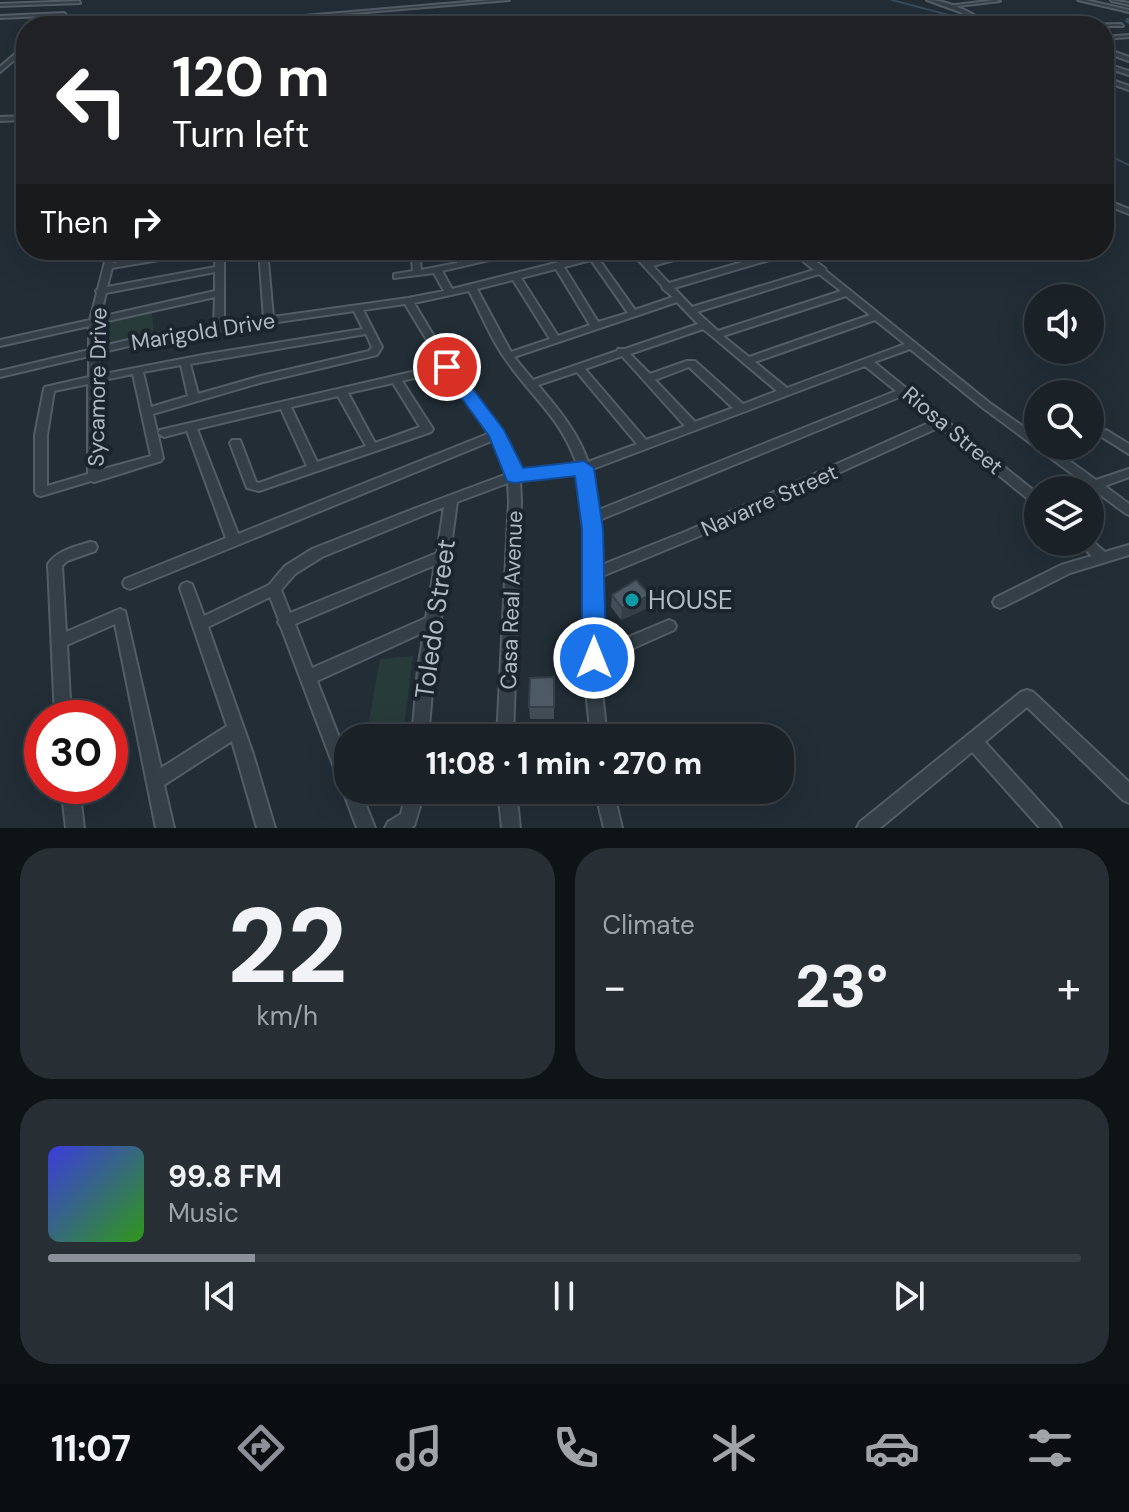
<!DOCTYPE html>
<html lang="en">
<head>
<meta charset="utf-8">
<style>
  body { margin:0; font-family:"DM Sans",sans-serif; background:#272f34; color:#f1f3f6; height:100vh; display:flex; flex-direction:column; font-size:30px; white-space:nowrap }
  * { box-sizing:border-box; margin:0 }
  p { font-size:26px; color:#9fa4a8 }
  .icon { flex:none; width:44px; height:44px; fill:none; stroke:currentColor; stroke-width:2; stroke-linecap:round; stroke-linejoin:round }
  .map { position:relative; height:828px; overflow:hidden }
  .sheet { display:flex; flex-direction:column; gap:20px; padding:20px; background:#0e1316; flex:1 }
  .sheet>* { flex:none }
  .top-card { position:absolute; left:16px; top:16px; width:1098px; height:244px; border-radius:32px; box-shadow:0 8px 32px #0002,0 0 0 2px #383f45; background:#202124; color:#fff; overflow:hidden }
  .buttons { position:absolute; left:1024px; top:284px; display:grid; gap:16px }
  .buttons a { display:grid; place-items:center; width:80px; height:80px; border-radius:50%; background:#1a2228; box-shadow:0 8px 32px #0002,0 0 0 2px #383f45; font-size:40px }
  .speed { position:absolute; left:24px; top:700px; display:flex; gap:16px; font-size:40px; font-weight:700; text-align:center }
  .speed>* { display:grid; place-content:center; width:104px; height:104px; border-radius:50%; background:#1a2228; box-shadow:0 8px 32px #0002,0 0 0 2px #383f45; line-height:1 }
  .speed .limit { border:12px solid #d22; background:#fff; color:#111 }
  .pin { position:absolute; display:grid; place-items:center; width:68px; height:68px; color:#fff; margin:-34px; border:4px solid #fff; border-radius:50%; box-shadow:0 2px 8px #0007 }
  .me { position:absolute; width:88px; margin:-44px; rotate:0deg; stroke-linejoin:round; filter:drop-shadow(0 0 6px #0008) }
  .turn { display:flex; align-items:center; gap:28px; height:168px; padding:0 24px; font-size:36px }
  .turn .icon { width:104px; height:104px; stroke-width:2.5 }
  .turn b { display:block; font-size:56px; line-height:68px }
  .then { display:flex; align-items:center; height:76px; padding:0 24px; background:#0003; gap:16px; font-size:30px }
  .big { font-size:60px; font-weight:800; line-height:1.1 }
  .sheet .widget { flex:1; display:flex; flex-direction:column; justify-content:center; gap:12px; min-width:0; padding:0 28px; border-radius:32px; background:#272f34 }
  .sheet .dial { align-items:center; gap:0 }
  .dial b { font-size:104px; line-height:1 }
  .song { display:flex; align-items:center; gap:24px }
  .cover { width:96px; height:96px; border-radius:12px; background:linear-gradient(135deg,hsl(240 70% 55%),hsl(110 70% 35%)) }
  .played { height:8px; border-radius:4px; background:linear-gradient(90deg,#8c9099 20%,#383f45 20%) }
  .keys { display:flex; justify-content:space-around; direction:ltr }
  .heat { display:flex; justify-content:space-between; align-items:center; font-size:44px; direction:ltr }
  .sheet .tiles { flex:1; display:grid; gap:20px; grid-template-columns:1fr 1fr }
  .widget:last-child { grid-column:span 2 }
  .trip { position:absolute; left:334px; top:724px; width:460px; height:80px; border-radius:32px; background:#1a2228; box-shadow:0 8px 32px #0002,0 0 0 2px #383f45; font-weight:800; line-height:80px; text-align:center }
  .tabs { display:flex; height:128px; justify-content:space-around; align-items:center; background:#0a0e10; color:#9fa4a8 }
  .tabs .icon { width:56px; height:56px }
  .tabs .current { color:#8c9099 }
  .tabs b { font-size:36px; color:#f1f3f6 }
  .map>svg:first-child { display:block }
  .green { fill:#273b39 }
  .lines { fill:none; stroke-linecap:round; stroke-linejoin:round }
  .stream { stroke:#374c5c; stroke-width:2 }
  .river { fill:#374c5c; fill-rule:evenodd }
  .minor-casing { stroke:#535d65; stroke-width:4 }
  .tertiary-casing { stroke:#535d65; stroke-width:4 }
  .minor { fill:#353f47; fill-rule:evenodd }
  .tertiary { fill:#353f47; fill-rule:evenodd }
  .wall { fill:#424d57 }
  .shaded-wall { fill:#363f47 }
  .building { fill:#4d5a65; stroke:#363f47; stroke-width:2 }
  .route { fill:#1a73e8; stroke:#114b97; stroke-width:2 }
  .culture-dot { fill:#0f9aa8; stroke:#1b242c; stroke-width:3 }
  .labels { text-anchor:middle; stroke-width:8; stroke-linejoin:round; paint-order:stroke }
  .street-label { font-size:22px; fill:#b0bac3; stroke:#1b242c }
  .near-poi-label { font-size:26px; fill:#b0bac3; stroke:#1b242c; text-anchor:start }
  .near-street-label { font-size:26px; fill:#b0bac3; stroke:#1b242c }
</style>
</head>
<body>
<div class="map">
<svg width="1129" height="828" viewBox="0 0 1129 828">
  <rect width="100%" height="100%" fill="#222d36"/>
  <g class="green">
    <polygon points="152,313 154,334 99,347 98,325"/>
    <polygon points="413,656 404,728 367,730 380,659"/>
  </g>
  <g class="lines">
    <g class="stream">
      <polyline points="892,0 964,19"/>
      <polyline points="1104,153 1129,165"/>
      <polyline points="1104,198 1129,209"/>
    </g>
    <polygon class="river" points="1126,18 1129,18 1129,24 1125,22"/>
    <g class="minor-casing">
      <g id="minor">
        <polygon points="491,0 509,0 212,25 210,24"/>
        <polygon points="995,0 1000,1 950,7 948,6"/>
        <polygon points="1078,0 1086,0 1129,10 1129,12"/>
        <polygon points="1111,0 1129,3 1129,5 1112,1"/>
        <polygon points="79,1 80,3 0,6 0,4"/>
        <polygon points="64,13 66,15 0,18 0,16"/>
        <polygon points="1121,24 1123,26 1075,26 1077,25"/>
        <polygon points="1129,35 1129,37 1104,39 1104,37"/>
        <polygon points="24,46 26,46 26,50 0,72 0,67"/>
        <polygon points="1104,48 1129,57 1129,61 1104,52"/>
        <polygon points="1104,63 1129,71 1129,75 1104,67"/>
        <polygon points="26,116 26,120 0,121 0,117"/>
        <polygon points="1104,199 1129,209 1129,214 1104,204"/>
        <path d="M 108,250 L 116,250 L 113,263 L 191,250 L 210,250 L 206,252 L 112,268 L 107,287 L 215,267 L 216,250 L 224,250 L 224,324 L 264,319 L 259,250 L 267,250 L 273,317 L 408,298 L 444,291 L 434,273 L 394,278 L 394,274 L 413,271 L 411,250 L 419,250 L 421,270 L 457,263 L 455,250 L 463,250 L 466,261 L 510,250 L 525,250 L 524,252 L 442,271 L 452,289 L 607,250 L 621,250 L 598,258 L 635,310 L 673,297 L 663,289 L 662,286 L 629,250 L 638,250 L 649,262 L 694,250 L 708,250 L 653,266 L 669,283 L 785,250 L 800,250 L 825,268 L 826,271 L 991,404 L 1038,437 L 1038,446 L 1049,446 L 1096,480 L 1129,469 L 1129,477 L 1105,486 L 1129,504 L 1129,515 L 1125,513 L 983,408 L 910,349 L 874,362 L 943,418 L 947,418 L 948,422 L 1038,494 L 1038,506 L 1034,504 L 940,427 L 697,537 L 600,577 L 602,648 L 669,620 L 674,622 L 676,626 L 674,630 L 602,662 L 603,701 L 607,738 L 591,738 L 587,701 L 586,529 L 579,473 L 520,480 L 521,501 L 513,738 L 497,738 L 509,501 L 508,483 L 457,502 L 434,669 L 428,738 L 412,738 L 418,669 L 424,632 L 317,681 L 348,760 L 348,790 L 360,790 L 375,828 L 357,828 L 281,627 L 278,622 L 279,620 L 270,597 L 208,627 L 253,754 L 275,828 L 257,828 L 232,741 L 164,785 L 174,828 L 156,828 L 115,624 L 67,645 L 71,718 L 55,718 L 48,564 C 58,550 74,547 90,542 L 95,543 L 97,547 L 95,551 L 67,561 L 62,566 L 66,632 L 115,611 L 120,609 L 125,611 L 161,768 L 227,726 L 180,588 L 182,584 L 187,582 L 192,584 L 204,616 L 269,585 L 285,566 L 312,549 L 416,508 L 507,474 L 507,467 L 494,440 L 135,587 L 130,589 L 125,587 L 123,583 L 125,579 L 226,538 L 187,431 L 164,437 L 158,433 L 160,430 L 442,365 L 405,304 L 363,310 L 382,347 L 377,355 L 263,382 L 153,414 L 163,458 L 161,461 L 94,482 L 91,481 L 41,496 L 37,495 L 35,492 L 35,435 L 44,389 L 45,387 L 89,377 L 89,356 L 0,377 L 0,371 L 89,350 L 89,326 L 0,346 L 0,340 L 90,320 L 97,293 L 96,291 L 98,289 ZM 793,253 L 814,270 L 692,307 L 674,288 ZM 591,260 L 628,313 L 598,322 L 564,267 ZM 556,269 L 590,325 L 558,336 L 521,278 ZM 215,272 L 215,291 L 100,317 L 106,293 ZM 819,274 L 841,291 L 718,331 L 697,312 ZM 513,280 L 550,339 L 511,352 L 477,289 ZM 469,291 C 481,313 490,337 504,357 C 530,396 562,418 577,465 L 519,471 L 519,467 L 501,431 L 444,353 L 414,303 ZM 846,296 L 870,315 L 749,357 L 723,336 ZM 215,297 L 214,326 L 154,334 L 99,347 L 99,323 ZM 677,302 L 698,324 L 625,349 L 618,349 L 617,351 L 533,380 L 514,357 ZM 354,311 L 363,329 L 208,354 L 99,375 L 99,353 L 154,340 ZM 875,320 L 905,344 L 787,388 L 755,362 ZM 703,329 L 713,337 L 777,391 L 743,404 L 695,361 L 687,361 L 650,374 L 630,354 ZM 366,334 L 372,347 L 369,351 L 261,376 L 198,394 L 190,364 ZM 622,356 L 685,426 L 646,440 L 585,369 ZM 181,365 L 188,396 L 151,407 L 143,372 ZM 865,366 L 896,391 L 596,511 L 590,470 ZM 689,367 L 733,408 L 695,422 L 655,380 ZM 446,370 L 490,433 L 238,534 L 197,429 L 281,409 L 307,466 L 259,483 L 256,482 L 240,440 L 232,440 L 230,443 L 247,488 L 259,491 L 431,432 L 433,429 L 402,381 ZM 577,372 L 637,444 L 588,462 C 578,432 558,409 538,385 ZM 133,374 L 151,456 L 100,470 L 99,381 ZM 393,383 L 420,427 L 375,443 L 348,393 ZM 88,384 L 88,474 L 47,486 L 47,435 L 54,391 ZM 338,396 L 366,446 L 317,462 L 291,407 ZM 902,396 L 933,421 L 687,531 L 599,566 L 597,521 ZM 444,507 L 437,553 L 290,613 L 281,590 L 295,574 L 322,557 ZM 435,565 L 426,618 L 312,668 L 295,624 Z"/>
        <polygon points="1106,430 1129,444 1129,454 1102,437 1100,434"/>
        <polygon points="1090,539 1105,552 1129,545 1129,555 1070,573 1005,606 1000,608 995,606 993,602 995,598 1061,565 1092,556 1078,542 1090,542"/>
        <polygon points="1027,690 1033,692 1129,782 1129,803 1123,800 1027,707 985,742 1058,822 1061,828 1040,828 972,752 880,828 857,828 860,822 1021,692"/>
        <polygon points="61,786 79,786 84,828 66,828"/>
        <polygon points="407,790 425,790 414,826 411,828 385,828 388,822 401,814"/>
        <polygon points="498,790 516,790 520,828 502,828"/>
        <polygon points="595,790 613,790 622,828 604,828"/>
      </g>
    </g>
    <g class="tertiary-casing">
      <g id="tertiary">
        <path d="M 927,0 C 949,0 973,13 990,26 L 983,26 L 960,12 Z"/>
        <polygon points="1104,77 1129,86 1129,90 1104,81"/>
      </g>
    </g>
    <use href="#minor" class="minor"/>
    <use href="#tertiary" class="tertiary"/>
  </g>
  <g class="wall">
    <polygon points="612,595 650,595 648,608 621,620 611,607"/>
    <polygon points="554,677 554,719 530,719 529,707"/>
  </g>
  <polygon class="shaded-wall" points="650,595 648,608 621,620 622,608"/>
  <g class="building">
    <polygon points="636,580 650,595 622,608 612,595"/>
    <polygon points="554,677 554,707 529,707 530,678"/>
  </g>
  <polygon class="route" points="447,362 453,363 504,430 523,468 584,461 594,468 603,529 606,658 603,665 594,668 585,665 582,658 582,529 575,476 514,483 507,481 489,436 439,367"/>
  <circle class="culture-dot" cx="632" cy="600" r="8"/>
  <g class="labels">
    <g class="street-label">
      <text transform="translate(203 331) rotate(-9)" y="8">Marigold Drive</text>
      <text transform="translate(97 387) rotate(-89)" y="8">Sycamore Drive</text>
      <text transform="translate(953 430) rotate(40)" y="8">Riosa Street</text>
      <text transform="translate(769 500) rotate(-24)" y="8">Navarre Street</text>
      <text transform="translate(511 600) rotate(-88)" y="8">Casa Real Avenue</text>
    </g>
    <g class="near-poi-label">
      <text x="648" y="609">HOUSE</text>
    </g>
    <g class="near-street-label">
      <text transform="translate(435 619) rotate(-82)" y="9">Toledo Street</text>
    </g>
  </g>
</svg>
<div class="buttons">
<a><svg class="icon" aria-label="sound" viewBox="0 0 24 24"><path d="M4 9h4l5-4v14l-5-4H4zM17 9q2 3 0 6"/></svg></a>
<a><svg class="icon" aria-label="search" viewBox="0 0 24 24"><circle cx="10" cy="10" r="6"/><path d="M15 15l6 6"/></svg></a>
<a><svg class="icon" aria-label="layers" viewBox="0 0 24 24"><path d="M12 4l9 5-9 5-9-5zM3 14l9 5 9-5"/></svg></a>
</div>
<div class="speed"><div class="limit">30</div></div>
<div class="pin" style="left:447px;top:367px;background:#d93025"><svg class="icon" aria-label="arrive" viewBox="0 0 24 24"><path d="M6 21V4h12l-3 4 3 4H6"/></svg></div>
<svg class="me" style="left:594px;top:658px" viewBox="-20 -20 40 40"><circle r="17" fill="#1a73e8" stroke="#fff" stroke-width="3"/><path d="M0-11L8 9 0 5-8 9z" fill="#fff"/></svg>
<div class="trip">11:08 · 1 min · 270 m</div>
<div class="top-card">
<div class="turn"><svg class="icon" aria-label="left" viewBox="0 0 24 24"><path d="M17 20v-9H6M10 6l-5 5 5 5"/></svg><div><b>120 m</b>Turn left</div></div>
<div class="then">Then<svg class="icon" aria-label="right" viewBox="0 0 24 24"><path d="M7 20v-9h11M14 6l5 5-5 5"/></svg></div>
</div>
</div>
<section class="sheet">
<div class="tiles">
<div class="widget dial"><b>22</b><p>km/h</p></div>
<div class="widget"><p>Climate</p>
<div class="heat"><a>−</a><b class="big">23°</b><a>+</a></div>
</div>
<div class="widget">
<div class="song"><i class="cover"></i><div><b>99.8 FM</b><p>Music</p></div></div>
<div class="played"></div>
<div class="keys"><svg class="icon" aria-label="previous" viewBox="0 0 24 24"><path d="M18 5L8 12l10 7zM5 5v14"/></svg><svg class="icon" aria-label="pause" viewBox="0 0 24 24"><path d="M8 5v14M16 5v14"/></svg><svg class="icon" aria-label="next" viewBox="0 0 24 24"><path d="M6 5l10 7-10 7zM19 5v14"/></svg></div>
</div>
</div>
</section>
<nav class="tabs">
<b>11:07</b>
<svg class="icon current" aria-label="directions" viewBox="0 0 24 24"><path d="M12 3l9 9-9 9-9-9zM9 14v-3h6M13 9l2 2-2 2"/></svg>
<svg class="icon" aria-label="music" viewBox="0 0 24 24"><path d="M9 18V5l10-2v13"/><circle cx="6" cy="18" r="3"/><circle cx="16" cy="16" r="3"/></svg>
<svg class="icon" aria-label="phone" viewBox="0 0 24 24"><path d="M5 4h4l2 5-3 2q2 4 5 5l2-3 5 2v4C11 20 4 13 5 4z"/></svg>
<svg class="icon" aria-label="climate" viewBox="0 0 24 24"><path d="M12 3v18M4 7l16 10M4 17L20 7"/></svg>
<svg class="icon" aria-label="car" viewBox="0 0 24 24"><path d="M5 17H2v-5l4-1 3-4h7l3 4 3 1v5h-3M9 17h6M6 11h13"/><circle cx="7" cy="17" r="2"/><circle cx="17" cy="17" r="2"/></svg>
<svg class="icon" aria-label="filters" viewBox="0 0 24 24"><path d="M4 7h16M4 17h16"/><circle cx="9" cy="7" r="2"/><circle cx="15" cy="17" r="2"/></svg>
</nav>
</body>
</html>
